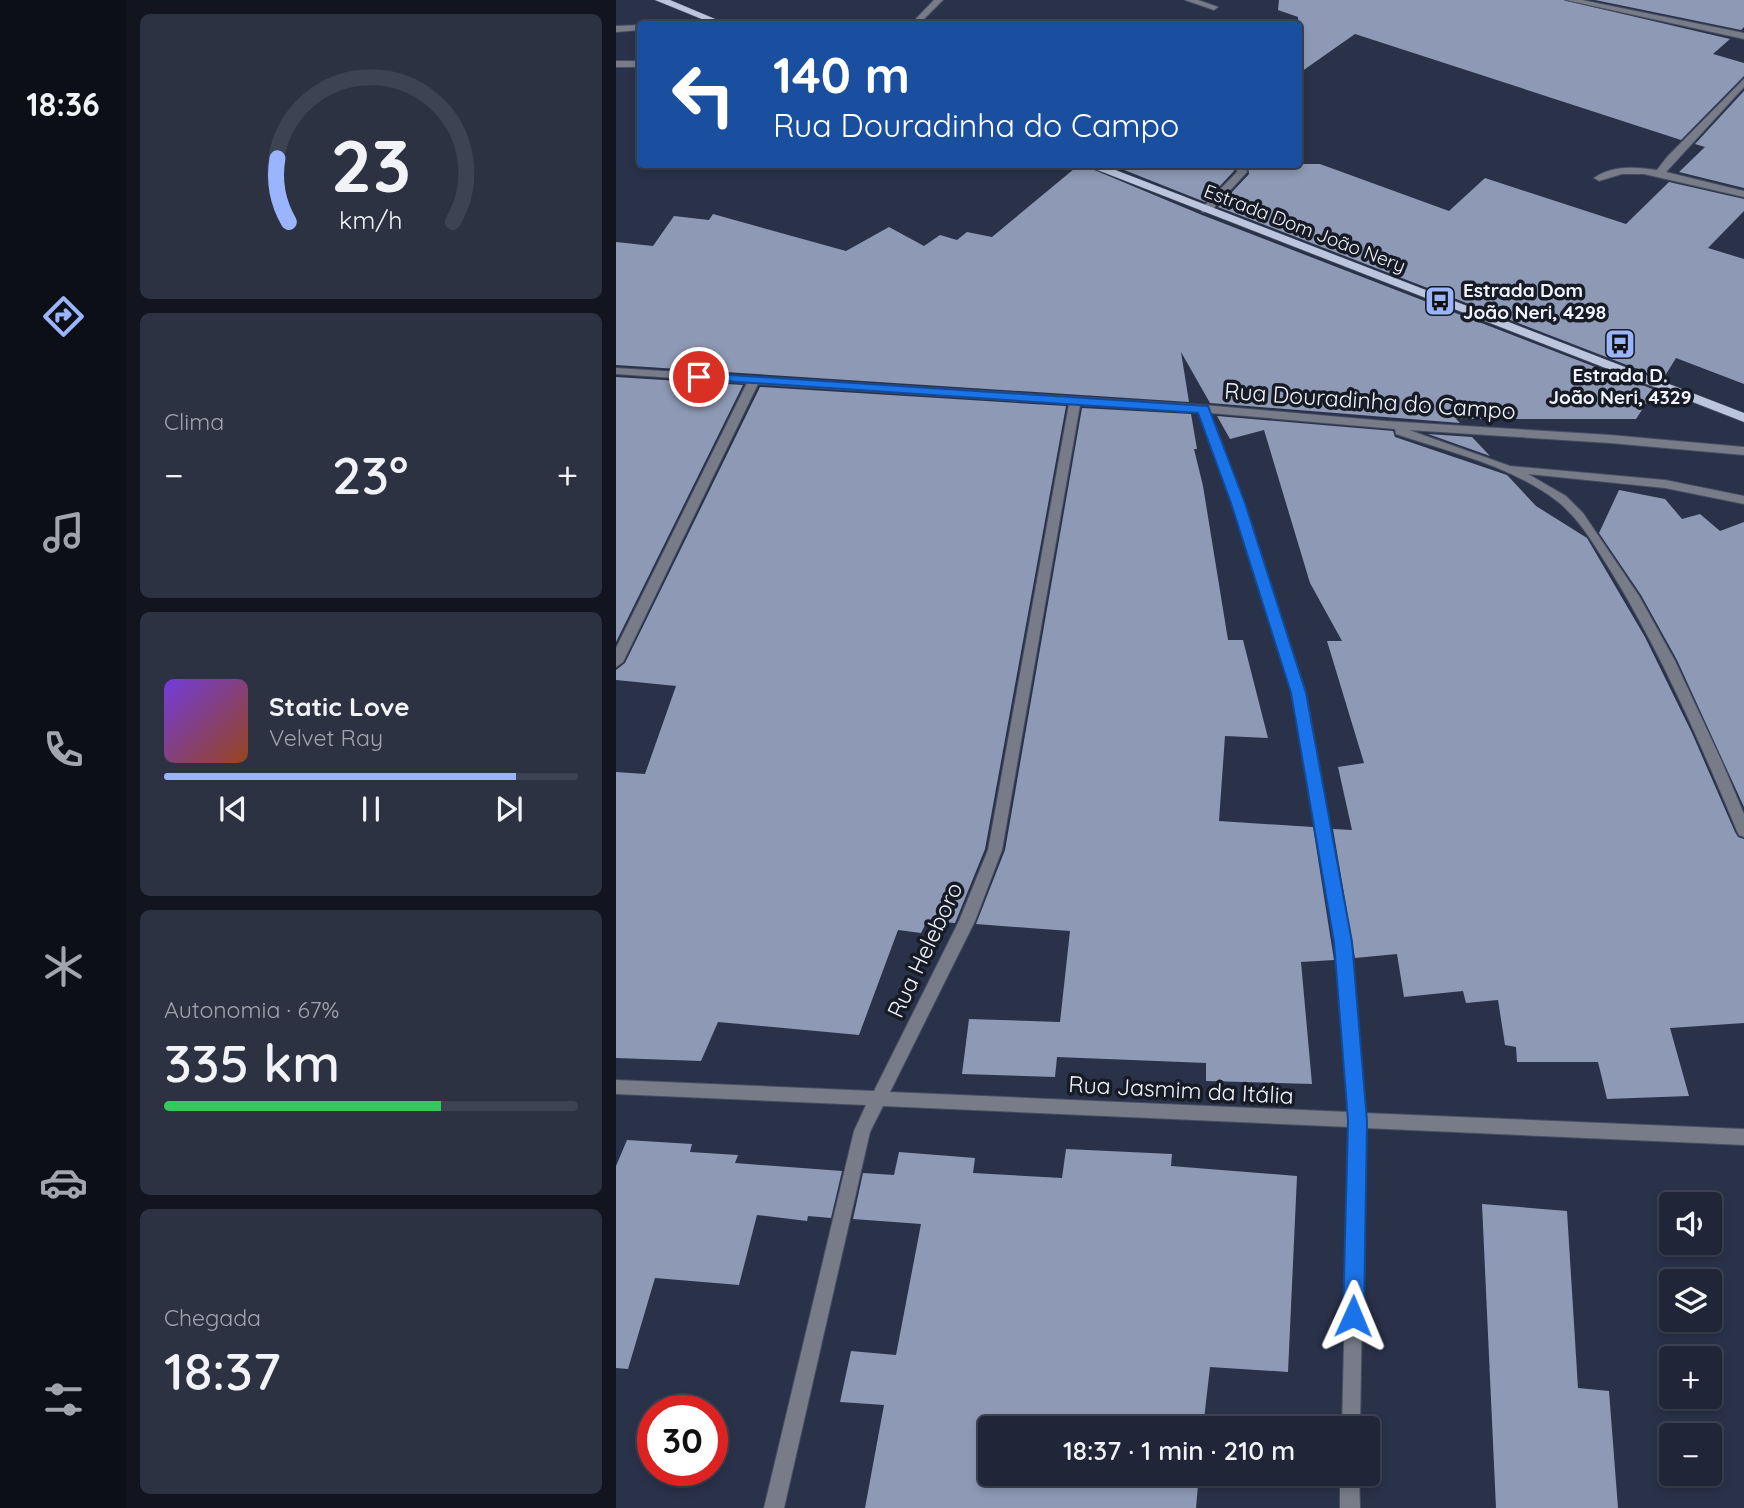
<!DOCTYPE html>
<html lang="pt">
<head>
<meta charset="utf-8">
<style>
  body { margin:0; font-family:Quicksand,sans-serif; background:#2d3243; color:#f1f3f6; height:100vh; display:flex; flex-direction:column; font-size:26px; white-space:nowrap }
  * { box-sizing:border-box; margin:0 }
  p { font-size:23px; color:#a2a5ae }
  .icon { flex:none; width:38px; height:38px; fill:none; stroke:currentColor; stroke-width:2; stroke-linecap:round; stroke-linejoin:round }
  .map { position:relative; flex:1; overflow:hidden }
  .details { display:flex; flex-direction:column; gap:14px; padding:14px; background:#12151f; width:490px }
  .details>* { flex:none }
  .top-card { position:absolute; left:21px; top:21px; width:665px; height:147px; border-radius:7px; box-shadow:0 4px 10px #0003,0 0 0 2px #3d4353; background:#1a4fa0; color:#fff; overflow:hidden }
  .fabs { position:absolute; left:1043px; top:1192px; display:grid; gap:14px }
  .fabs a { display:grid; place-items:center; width:63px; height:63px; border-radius:7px; background:#202638; box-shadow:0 4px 10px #0003,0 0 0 2px #3d4353; font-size:35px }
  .speed { position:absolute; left:21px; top:1395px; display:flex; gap:14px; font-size:35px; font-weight:700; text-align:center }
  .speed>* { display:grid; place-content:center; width:91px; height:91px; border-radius:50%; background:#202638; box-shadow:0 4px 10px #0003,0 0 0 2px #3d4353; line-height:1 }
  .speed .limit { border:10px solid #d22; background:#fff; color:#111 }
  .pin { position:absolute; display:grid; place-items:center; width:60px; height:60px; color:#fff; margin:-30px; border:4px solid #fff; border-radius:50%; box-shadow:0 2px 7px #0007 }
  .me { position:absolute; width:77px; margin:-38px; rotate:1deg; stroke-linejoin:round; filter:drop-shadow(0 0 5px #0008) }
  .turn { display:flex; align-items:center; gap:24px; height:147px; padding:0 21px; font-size:32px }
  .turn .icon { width:91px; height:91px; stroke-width:2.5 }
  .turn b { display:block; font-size:49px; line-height:60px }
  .big { font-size:52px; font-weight:600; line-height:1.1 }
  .details .widget { flex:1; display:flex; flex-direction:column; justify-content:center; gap:10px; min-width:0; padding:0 24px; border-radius:10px; background:#2d3243 }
  .details .dial { align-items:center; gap:0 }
  .dial svg { height:182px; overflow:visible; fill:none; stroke:#3d4353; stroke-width:7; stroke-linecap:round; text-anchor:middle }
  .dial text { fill:#f1f3f6; stroke:none }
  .song { display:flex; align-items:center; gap:21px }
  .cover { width:84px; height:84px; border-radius:10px; background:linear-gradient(135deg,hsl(260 70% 55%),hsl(20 70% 35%)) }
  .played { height:7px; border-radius:4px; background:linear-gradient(90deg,#9ab5fd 85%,#3d4353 85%) }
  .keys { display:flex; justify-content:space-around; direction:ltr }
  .heat { display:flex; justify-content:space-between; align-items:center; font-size:38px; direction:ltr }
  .charge { height:10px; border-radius:5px; background:linear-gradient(90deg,#34c759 67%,#3d4353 0) }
  .trip { position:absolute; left:362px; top:1416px; width:402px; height:70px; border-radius:7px; background:#202638; box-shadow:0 4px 10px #0003,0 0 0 2px #3d4353; font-weight:600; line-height:70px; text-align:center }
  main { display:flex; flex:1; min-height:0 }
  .tabs { display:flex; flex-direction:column; width:126px; justify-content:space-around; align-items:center; background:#0d0f16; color:#a2a5ae }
  .tabs .icon { width:49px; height:49px }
  .tabs .selected { color:#9ab5fd }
  .tabs b { font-size:32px; color:#f1f3f6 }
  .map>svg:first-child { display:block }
  .building { fill:#8e99b5 }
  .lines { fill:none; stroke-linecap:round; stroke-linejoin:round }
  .service-casing { stroke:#464d63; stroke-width:2 }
  .minor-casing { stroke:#464d63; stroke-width:2 }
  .primary-casing { stroke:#464d63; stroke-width:1 }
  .service { fill:#777c88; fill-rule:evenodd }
  .minor { fill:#777c88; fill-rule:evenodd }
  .primary { fill:#bbc5de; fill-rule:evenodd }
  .route { fill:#1a73e8; stroke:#114b97; stroke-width:2 }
  .labels { text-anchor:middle; stroke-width:7; stroke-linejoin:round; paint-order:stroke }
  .far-street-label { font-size:19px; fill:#f1f4fe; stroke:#171b25 }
  .far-poi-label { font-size:19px; font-weight:bold; fill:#f1f4fe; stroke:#171b25; text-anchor:start }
  .street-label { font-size:23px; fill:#f1f4fe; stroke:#171b25 }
</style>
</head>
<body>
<main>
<nav class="tabs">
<b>18:36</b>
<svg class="icon selected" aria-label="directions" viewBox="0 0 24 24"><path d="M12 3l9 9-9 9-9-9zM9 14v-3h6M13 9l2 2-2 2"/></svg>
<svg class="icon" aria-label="music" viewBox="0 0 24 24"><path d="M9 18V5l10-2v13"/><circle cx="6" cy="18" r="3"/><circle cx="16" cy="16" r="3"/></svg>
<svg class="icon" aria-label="phone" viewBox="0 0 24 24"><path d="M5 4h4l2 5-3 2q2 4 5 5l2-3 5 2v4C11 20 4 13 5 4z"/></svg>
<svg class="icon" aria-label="climate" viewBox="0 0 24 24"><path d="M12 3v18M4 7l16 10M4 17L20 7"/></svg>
<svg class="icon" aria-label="car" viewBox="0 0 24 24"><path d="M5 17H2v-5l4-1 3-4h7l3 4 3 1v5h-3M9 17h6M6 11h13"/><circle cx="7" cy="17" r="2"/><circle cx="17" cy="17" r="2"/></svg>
<svg class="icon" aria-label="filters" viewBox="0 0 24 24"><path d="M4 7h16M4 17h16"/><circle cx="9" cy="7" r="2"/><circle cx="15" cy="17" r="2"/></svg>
</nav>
<section class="details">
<div class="widget dial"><svg viewBox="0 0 100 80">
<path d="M14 69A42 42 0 1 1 86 69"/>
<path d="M14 69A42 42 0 0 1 9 41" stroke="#9ab5fd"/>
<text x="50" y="56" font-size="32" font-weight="700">23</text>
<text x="50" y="72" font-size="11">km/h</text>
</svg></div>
<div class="widget"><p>Clima</p>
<div class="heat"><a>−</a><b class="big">23°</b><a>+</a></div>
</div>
<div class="widget">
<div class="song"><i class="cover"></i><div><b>Static Love</b><p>Velvet Ray</p></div></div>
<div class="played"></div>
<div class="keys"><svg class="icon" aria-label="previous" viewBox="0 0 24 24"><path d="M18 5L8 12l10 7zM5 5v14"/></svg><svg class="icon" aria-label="pause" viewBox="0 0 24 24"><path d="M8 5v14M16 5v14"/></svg><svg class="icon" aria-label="next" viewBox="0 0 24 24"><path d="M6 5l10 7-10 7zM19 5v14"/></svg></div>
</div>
<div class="widget"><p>Autonomia · 67%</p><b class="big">335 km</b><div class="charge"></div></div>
<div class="widget"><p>Chegada</p><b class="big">18:37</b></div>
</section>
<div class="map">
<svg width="1128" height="1508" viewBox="0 0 1128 1508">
  <rect width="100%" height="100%" fill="#2a324a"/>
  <g class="building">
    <polygon points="663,0 947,0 1114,39 1097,54 1128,63 1128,76 1065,140 739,34 682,74 682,17 662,10"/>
    <polygon points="979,0 1128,0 1128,27 1125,30"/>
    <polygon points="1128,91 1128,188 1063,172 1089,147 1079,144"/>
    <polygon points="464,164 586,215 1039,390 1020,419 840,419 844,423 594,403 565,352 573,402 0,365 0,242 37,246 58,216 93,220 97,214 230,251 273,227 308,246 324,235 341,240 351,232 376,237"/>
    <polygon points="493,164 616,164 618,171 589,202"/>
    <polygon points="632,164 704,164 833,211 869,178 1010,224 1053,182 1128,199 1128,211 1092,248 1128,259 1128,384 1060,358 1047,379 602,207 633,174"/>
    <polygon points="0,377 127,385 0,642"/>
    <polygon points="144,387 450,406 369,849 339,923 311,921 305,933 282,930 243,1035 102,1022 85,1061 0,1058 0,772 29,774 60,686 0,680 0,670 9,663"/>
    <polygon points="466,408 575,414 581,449 578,449 587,486 612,640 627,640 652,738 609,736 603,821 697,827 718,960 685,962 696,1084 590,1081 590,1063 441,1057 439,1077 346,1074 353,1019 444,1022 454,931 360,924 389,850"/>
    <polygon points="601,416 777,431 779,437 891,475 920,506 971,538 1029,637 1076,733 1119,832 1122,837 1128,839 1128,1023 1054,1028 1073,1096 991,1099 982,1062 901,1062 900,1047 889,1045 882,1000 850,1003 847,991 788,997 781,954 739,958 717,829 736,830 722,767 748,763 711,641 726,641 694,583 648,430 614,439"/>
    <polygon points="812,434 856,437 874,456"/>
    <polygon points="1003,490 1049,499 1066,519 1084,514 1104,531 1128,522 1128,807 1061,660 1025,595 983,533"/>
    <polygon points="11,1140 76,1144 74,1152 122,1155 119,1163 226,1171 215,1218 192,1216 191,1221 141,1215 123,1285 39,1278 12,1369 0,1368 0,1166"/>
    <polygon points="450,1149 556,1154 555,1166 681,1176 672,1372 594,1367 587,1428 374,1428 374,1474 583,1474 580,1508 249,1508 268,1405 224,1402 235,1351 280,1355 305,1224 237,1219 247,1173 278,1175 283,1152 359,1158 357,1173 446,1178"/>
    <polygon points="866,1204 951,1211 962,1388 993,1391 1002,1508 880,1508"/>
  </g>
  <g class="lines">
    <g class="service-casing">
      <g id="service">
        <rect x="0" y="61" width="24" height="6"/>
        <polygon points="619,164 629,164 631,172 594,212 586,212 586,208 621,172"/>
      </g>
    </g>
    <g class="minor-casing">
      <g id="minor">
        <polygon points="318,0 327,0 303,24 295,24"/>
        <polygon points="569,0 582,0 602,7 598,10"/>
        <polygon points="950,0 966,0 1128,33 1128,39"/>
        <polygon points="103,20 106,21 106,24 81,24 85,21"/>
        <polygon points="24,25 24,30 0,32 0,26"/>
        <path d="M 1128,79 L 1128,87 L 1050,172 L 1128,191 L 1128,197 L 1028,174 L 1006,174 L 983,181 L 978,178 C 996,165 1020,167 1041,170 L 1051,157 Z"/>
        <path d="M 0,368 L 587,405 L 770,421 L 994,435 L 1128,447 L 1128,455 L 994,443 L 793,430 L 894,466 L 1049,480 L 1128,496 L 1128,504 L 1049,488 L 912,474 L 950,496 L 967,513 L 1023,596 L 1059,661 L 1106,762 L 1128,814 L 1128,837 L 1123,835 L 1121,831 C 1084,742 1046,655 996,573 C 980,548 965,520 941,501 C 896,466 833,452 780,434 L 779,429 L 594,413 L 628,503 L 690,693 L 735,942 L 749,1113 L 1128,1129 L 1128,1145 L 749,1128 L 744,1428 L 726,1428 L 733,1127 L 267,1106 L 254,1132 L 168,1508 L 148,1508 L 238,1131 L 250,1105 L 0,1094 L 0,1080 L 258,1091 L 343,921 L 372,850 L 453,404 L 142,384 L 7,662 L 0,667 L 0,648 L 131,383 L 0,374 ZM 464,405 L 582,412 L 616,503 L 676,693 L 719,942 L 732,1112 L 274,1092 L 359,921 L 386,850 Z"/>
        <polygon points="724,1474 743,1474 744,1508 724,1508"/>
      </g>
    </g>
    <g class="primary-casing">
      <g id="primary">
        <polygon points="39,0 54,0 111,24 98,24"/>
        <polygon points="466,164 484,164 1128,413 1128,422"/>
      </g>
    </g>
    <use href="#service" class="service"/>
    <use href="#minor" class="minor"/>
    <use href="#primary" class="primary"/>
  </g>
  <polygon class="route" points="83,373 592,406 629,503 690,693 736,942 751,1121 748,1316 745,1323 737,1326 730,1323 727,1316 732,1121 718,942 675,693 615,503 582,413 78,379 77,377"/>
  <defs>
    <g id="bus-square" transform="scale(1.575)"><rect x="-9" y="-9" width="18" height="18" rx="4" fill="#9ab5fd" stroke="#171b25"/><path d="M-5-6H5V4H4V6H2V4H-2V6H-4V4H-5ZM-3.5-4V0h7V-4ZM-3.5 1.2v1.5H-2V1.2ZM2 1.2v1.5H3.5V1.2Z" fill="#111"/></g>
  </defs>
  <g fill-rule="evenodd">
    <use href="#bus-square" x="824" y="301"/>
    <use href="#bus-square" x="1004" y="344"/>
  </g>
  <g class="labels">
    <g class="far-street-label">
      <text transform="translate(689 228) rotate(21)" y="7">Estrada Dom João Nery</text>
    </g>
    <g class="far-poi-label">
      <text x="847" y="297">Estrada Dom<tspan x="847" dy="22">João Neri, 4298</tspan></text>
      <text x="1004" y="382" text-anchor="middle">Estrada D.<tspan x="1004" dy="22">João Neri, 4329</tspan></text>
    </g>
    <g class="street-label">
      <text transform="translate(754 401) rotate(4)" y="8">Rua Douradinha do Campo</text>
      <text transform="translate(309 950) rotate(-65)" y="8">Rua Heleboro</text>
      <text transform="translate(565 1090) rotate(3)" y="8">Rua Jasmim da Itália</text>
    </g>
  </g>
</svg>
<div class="fabs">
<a><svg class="icon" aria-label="sound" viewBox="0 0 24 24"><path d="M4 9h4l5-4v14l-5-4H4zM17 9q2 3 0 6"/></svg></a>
<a><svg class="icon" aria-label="layers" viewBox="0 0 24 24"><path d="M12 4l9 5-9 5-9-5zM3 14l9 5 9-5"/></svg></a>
<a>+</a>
<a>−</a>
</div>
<div class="speed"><div class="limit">30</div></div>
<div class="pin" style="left:83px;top:377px;background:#d93025"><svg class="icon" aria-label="arrive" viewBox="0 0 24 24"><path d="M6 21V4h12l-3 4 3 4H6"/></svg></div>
<svg class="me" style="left:737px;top:1316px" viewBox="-20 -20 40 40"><path d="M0-17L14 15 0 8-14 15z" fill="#1a73e8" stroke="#fff" stroke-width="4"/></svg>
<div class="trip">18:37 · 1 min · 210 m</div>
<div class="top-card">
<div class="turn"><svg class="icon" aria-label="left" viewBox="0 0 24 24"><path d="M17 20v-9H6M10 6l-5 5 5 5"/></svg><div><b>140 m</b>Rua Douradinha do Campo</div></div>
</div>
</div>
</main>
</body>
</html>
